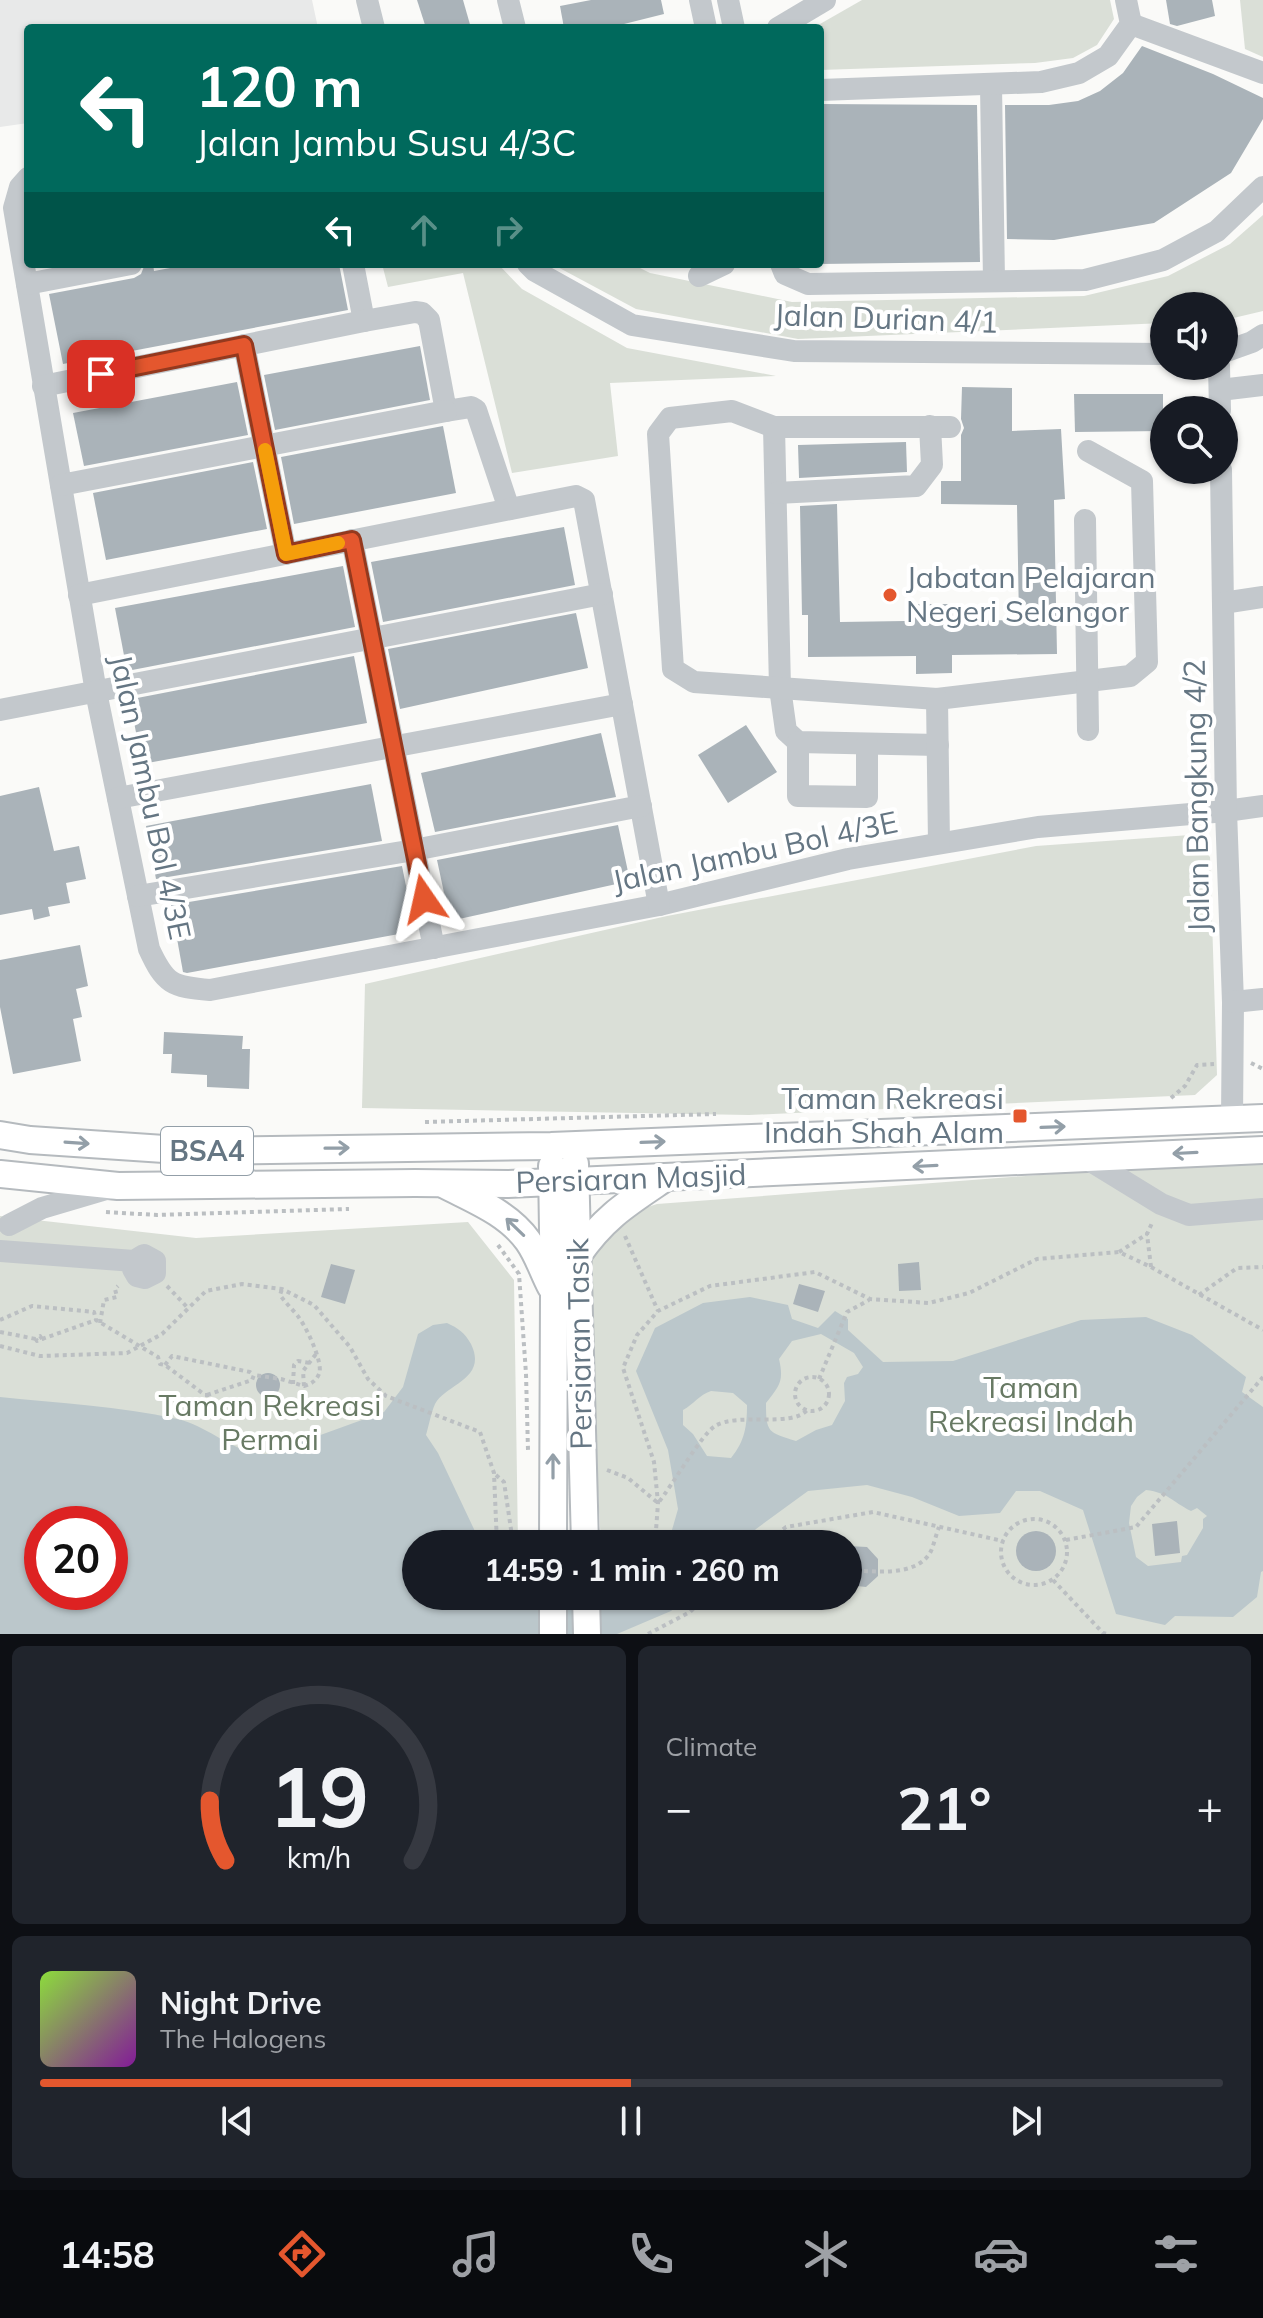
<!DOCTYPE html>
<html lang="en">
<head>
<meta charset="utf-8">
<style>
  body { margin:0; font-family:Mulish,sans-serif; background:#20242c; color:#f1f3f6; height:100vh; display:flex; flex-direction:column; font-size:30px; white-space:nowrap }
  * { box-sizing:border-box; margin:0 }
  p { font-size:26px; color:#9ea1a6 }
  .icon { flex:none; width:44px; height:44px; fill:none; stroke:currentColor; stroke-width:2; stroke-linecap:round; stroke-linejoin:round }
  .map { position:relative; height:1634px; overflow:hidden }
  .sheet { display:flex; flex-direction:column; gap:12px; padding:12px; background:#0d0f14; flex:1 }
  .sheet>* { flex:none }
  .banner { position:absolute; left:24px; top:24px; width:800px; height:244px; border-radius:8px; box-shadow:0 2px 6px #0004; background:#00695c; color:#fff; overflow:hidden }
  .tools { position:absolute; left:1150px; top:292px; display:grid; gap:16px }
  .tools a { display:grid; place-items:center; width:88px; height:88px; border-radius:50%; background:#171b24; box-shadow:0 2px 6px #0004; font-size:40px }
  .speed { position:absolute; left:24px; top:1506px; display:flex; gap:16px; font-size:40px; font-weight:700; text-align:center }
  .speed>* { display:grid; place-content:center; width:104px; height:104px; border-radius:50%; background:#171b24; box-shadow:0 2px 6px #0004; line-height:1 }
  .speed .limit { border:12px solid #d22; background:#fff; color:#111 }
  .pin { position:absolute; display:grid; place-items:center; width:68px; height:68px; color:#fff; margin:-34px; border-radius:16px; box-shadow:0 4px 12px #0006 }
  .me { position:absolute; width:88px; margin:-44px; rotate:349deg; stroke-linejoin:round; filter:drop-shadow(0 0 6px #0008) }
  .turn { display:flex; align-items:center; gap:28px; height:168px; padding:0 40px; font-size:36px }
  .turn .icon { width:104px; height:104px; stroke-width:2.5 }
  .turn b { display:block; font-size:56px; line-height:68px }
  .lanes { display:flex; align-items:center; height:76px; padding:0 40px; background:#0003; justify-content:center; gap:40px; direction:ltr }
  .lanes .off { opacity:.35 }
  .big { font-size:60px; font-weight:700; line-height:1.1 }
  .sheet .tile { flex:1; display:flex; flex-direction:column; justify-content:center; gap:12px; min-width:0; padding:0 28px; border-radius:12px; background:#20242c }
  .sheet .dial { align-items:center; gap:0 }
  .dial svg { height:208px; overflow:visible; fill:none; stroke:#363941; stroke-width:7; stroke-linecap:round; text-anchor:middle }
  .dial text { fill:#f1f3f6; stroke:none }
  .song { display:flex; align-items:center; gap:24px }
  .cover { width:96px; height:96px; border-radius:12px; background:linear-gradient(135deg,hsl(90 70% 55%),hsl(290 70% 35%)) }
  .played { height:8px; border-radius:4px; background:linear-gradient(90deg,#e4572e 50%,#363941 50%) }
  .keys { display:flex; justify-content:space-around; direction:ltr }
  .heat { display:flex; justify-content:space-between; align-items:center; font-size:44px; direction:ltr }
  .sheet .tiles { flex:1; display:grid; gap:12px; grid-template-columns:1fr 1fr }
  .tile:last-child { grid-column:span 2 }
  .trip { position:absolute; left:402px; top:1530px; width:460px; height:80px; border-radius:40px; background:#171b24; box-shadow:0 2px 6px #0004; font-weight:700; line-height:80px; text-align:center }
  .dock { display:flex; height:128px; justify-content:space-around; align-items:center; background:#090b0e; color:#9ea1a6 }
  .dock .icon { width:56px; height:56px }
  .dock .active { color:#e4572e }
  .dock b { font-size:36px; color:#f1f3f6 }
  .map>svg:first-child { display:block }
  .built { fill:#e8e9e9 }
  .green { fill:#dadfd7; fill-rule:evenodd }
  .water { fill:#bbc7cb; fill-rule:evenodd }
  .building { fill:#aab3b9 }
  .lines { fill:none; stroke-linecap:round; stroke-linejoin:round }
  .major-casing { stroke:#b5babe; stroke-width:30 }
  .path { stroke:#bbbfc2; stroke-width:4; stroke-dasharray:4 4; stroke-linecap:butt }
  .minor { stroke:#c3c8cc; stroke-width:22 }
  .major { stroke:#fff; stroke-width:26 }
  .path-bridge { stroke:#bbbfc2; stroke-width:4; stroke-dasharray:4 4; stroke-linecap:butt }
  .oneway { stroke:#939fa8 }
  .route-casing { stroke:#94391e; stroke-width:20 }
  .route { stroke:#e4572e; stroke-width:14 }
  .slow { stroke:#f59e0b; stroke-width:14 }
  .poi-dot { fill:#e4572e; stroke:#fff; stroke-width:3 }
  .labels { text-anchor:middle; stroke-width:8; stroke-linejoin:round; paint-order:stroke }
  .shield { fill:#fff; stroke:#939fa8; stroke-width:2 }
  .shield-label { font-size:28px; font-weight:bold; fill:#657683 }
  .street-label { font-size:30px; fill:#657683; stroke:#fff }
  .poi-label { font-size:30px; fill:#657683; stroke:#fff; text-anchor:start }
  .park-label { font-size:30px; fill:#687a64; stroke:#fff }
</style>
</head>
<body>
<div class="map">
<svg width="1263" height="1634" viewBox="0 0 1263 1634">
  <rect width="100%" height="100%" fill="#fafaf8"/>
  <polygon class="built" points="0,0 312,0 318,28 28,28 28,123 0,127"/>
  <g class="green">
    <polygon points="862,0 1110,0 1114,19 1097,45 1073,58 1035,63 820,70 820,28 813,28"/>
    <polygon points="1240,0 1263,0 1263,57 1245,49"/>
    <polygon points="1263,215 1263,311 1225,320 1224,306 1164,306 1164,323 798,339 636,309 552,264 632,264 650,273 792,302 1084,296 1168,276 1230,244"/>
    <polygon points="382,264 498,264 522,289 627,348 776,376 610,383 618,456 512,473 463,273 388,287"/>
    <polygon points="1190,835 1210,857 1217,1075 1195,1095 749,1115 362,1108 365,984 667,916 1036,846"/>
    <polygon points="1263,1158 1263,1634 606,1634 604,1596 848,1596 848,1544 601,1544 585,1262 621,1216 657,1204"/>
    <path d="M 0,1216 L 196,1238 L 468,1222 L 514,1280 L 518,1544 L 416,1544 L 416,1596 L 518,1596 L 519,1634 L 0,1634 ZM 42,1524 L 110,1524 L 110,1592 L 42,1592 Z"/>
  </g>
  <g class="water">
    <path d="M 750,1297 L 788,1305 L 792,1319 L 818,1328 L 835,1311 L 848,1319 L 848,1330 L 883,1362 L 953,1361 L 1081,1320 L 1146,1317 L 1192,1335 L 1246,1377 L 1242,1392 L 1263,1407 L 1263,1571 L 1261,1572 L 1257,1597 L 1233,1617 L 1175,1616 L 1165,1625 L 1116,1614 L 1083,1510 L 1040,1491 L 1016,1491 L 1000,1513 L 959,1516 L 912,1497 L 867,1485 L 808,1491 L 756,1529 L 742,1544 L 668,1544 L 678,1509 L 668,1450 L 636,1371 L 655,1328 L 703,1303 ZM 821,1334 L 854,1353 L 863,1367 L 858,1374 L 847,1377 L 844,1383 L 845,1401 L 832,1425 L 816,1430 L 796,1441 C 768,1432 766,1433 766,1403 C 780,1385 784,1381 779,1359 L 792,1341 ZM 711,1391 L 733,1393 L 747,1405 C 747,1426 745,1441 731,1458 L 707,1456 L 693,1434 L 683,1425 L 683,1410 C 694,1404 699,1395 711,1391 ZM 1146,1490 C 1169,1493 1171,1501 1191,1511 L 1197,1508 L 1207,1516 L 1203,1519 L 1203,1528 L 1187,1555 L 1182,1556 L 1181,1562 L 1148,1566 L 1136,1557 L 1129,1523 L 1131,1506 L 1137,1497 Z"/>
    <path d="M 447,1323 C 458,1328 465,1333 471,1344 C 488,1379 446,1384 435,1404 C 431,1413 429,1425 426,1435 L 438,1453 L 481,1544 L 416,1544 L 416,1596 L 689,1596 L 671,1611 L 617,1634 L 0,1634 L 0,1397 C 59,1403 119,1406 177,1419 C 210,1426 234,1455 268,1454 L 384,1412 L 403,1387 L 418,1334 L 433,1325 ZM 42,1524 L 110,1524 L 110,1592 L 42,1592 Z"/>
  </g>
  <g class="building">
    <polygon points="417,0 463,0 471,28 426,28"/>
    <polygon points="591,0 661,0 664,14 608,28 564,28 560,6"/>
    <polygon points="1166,0 1212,0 1215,16 1177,26 1170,24"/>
    <polygon points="1142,46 1213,74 1263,98 1263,119 1231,173 1154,223 1054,240 1007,239 1005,105 1049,105 1078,101 1100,91 1123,73"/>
    <polygon points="820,104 977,105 980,262 820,264"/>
    <polygon points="145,264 153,264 154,271 192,264 339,264 348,310 63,364 49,294 134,278 141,274"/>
    <polygon points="420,346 430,400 275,430 264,375"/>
    <polygon points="237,382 248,435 84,466 73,413"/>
    <polygon points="962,387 1012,388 1012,431 1061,429 1065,499 1054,500 1057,654 952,655 952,673 916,674 916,656 808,657 808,615 802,615 800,506 837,504 840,622 905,621 905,604 952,604 953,621 1019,620 1017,505 941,504 941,481 961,481 961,435 964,428 961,419"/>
    <polygon points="1074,394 1163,394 1163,431 1075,432"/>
    <polygon points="443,426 456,493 294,524 281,457"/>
    <polygon points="906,442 907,472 799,478 798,445"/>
    <polygon points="253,462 267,529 106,560 93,493"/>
    <polygon points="564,527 575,585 383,622 371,562"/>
    <polygon points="343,566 355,627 127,671 115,608"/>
    <polygon points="576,613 588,668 400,709 388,649"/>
    <polygon points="354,656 367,723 142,764 130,701 133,701 132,699"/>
    <polygon points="746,725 777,772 728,803 698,755"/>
    <polygon points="601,733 616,797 435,832 421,773"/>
    <polygon points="371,784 382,841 156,879 146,826"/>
    <polygon points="39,787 54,851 79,846 86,879 66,883 70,903 48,907 50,916 34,920 32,909 0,915 0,796"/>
    <polygon points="618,825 630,881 450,921 437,860"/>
    <polygon points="402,866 415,931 187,973 183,972 171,905"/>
    <polygon points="80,945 88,986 76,989 82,1017 73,1019 81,1061 13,1074 0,1007 0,960"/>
    <polygon points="164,1032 243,1036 242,1049 250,1049 249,1089 207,1087 207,1075 171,1073 172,1054 163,1054"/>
    <polygon points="919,1262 921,1290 899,1291 898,1264"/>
    <polygon points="331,1264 355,1270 345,1304 321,1297"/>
    <polygon points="799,1284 825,1291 818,1312 793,1304"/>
    <circle cx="268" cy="1385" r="12"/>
    <polygon points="1177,1521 1180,1553 1155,1556 1152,1524"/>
    <circle cx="1036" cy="1551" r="20"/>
    <polygon points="848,1546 867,1547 878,1559 878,1576 866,1587 848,1585"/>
  </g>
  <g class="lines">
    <g class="major-casing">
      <g id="major">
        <polyline points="0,1135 30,1140 194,1151 551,1146 1263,1118"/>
        <polyline points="575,1164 585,1544"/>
        <polyline points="552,1166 554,1294 553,1544"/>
        <polyline points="0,1174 118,1186 415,1183 508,1184 1263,1150"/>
        <path d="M 445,1185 C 474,1200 508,1213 528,1241 C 538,1255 543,1272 551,1287"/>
        <path d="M 578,1255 C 604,1217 628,1203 665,1178"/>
        <polyline points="586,1596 587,1634"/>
        <polyline points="553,1634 553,1596"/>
      </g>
    </g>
    <g class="path">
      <polyline points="1251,1063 1263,1069"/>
      <polyline points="1171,1098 1185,1086 1197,1065 1214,1064"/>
      <polyline points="425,1122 716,1114"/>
      <polyline points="106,1212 157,1215 349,1209"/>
      <polyline points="625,1236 658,1311"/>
      <polyline points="498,1245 519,1274 526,1374 528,1450"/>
      <polyline points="1119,1252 1147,1234"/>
      <polyline points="1151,1267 1147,1234 1152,1223"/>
      <polyline points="167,1286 187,1307"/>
      <polyline points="1199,1295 1237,1268 1263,1267"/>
      <polyline points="100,1323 104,1300 117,1297 115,1289 118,1286"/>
      <polyline points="0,1332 36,1339"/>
      <polygon points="40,1336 42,1339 37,1341 36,1339"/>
      <polyline points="42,1339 96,1320"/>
      <polyline points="0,1346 40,1356 127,1353 162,1334 206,1291 242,1284 282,1289 314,1305 350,1347 368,1379 386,1396 480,1432 494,1473 497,1544"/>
      <polyline points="165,1365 172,1356 250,1372 254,1375"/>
      <circle cx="812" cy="1394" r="17"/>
      <polyline points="819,1379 847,1312 869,1300"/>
      <polyline points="293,1384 294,1365 298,1361 310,1363"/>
      <polyline points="304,1386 303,1371 316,1354"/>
      <polygon points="205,1395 207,1395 207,1400 204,1400"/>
      <path d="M 207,1395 L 252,1380 L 254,1375 L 281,1379 L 304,1386 C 311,1384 316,1381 319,1374 C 324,1363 305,1324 297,1315 C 291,1308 285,1302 280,1295 L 282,1289"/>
      <path d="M 607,1470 L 628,1478 L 658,1503 C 672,1486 701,1435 715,1426 C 738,1412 792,1428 807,1410"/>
      <polyline points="496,1475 504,1482 512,1536 521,1542 531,1544"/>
      <circle cx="1034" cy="1552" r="33"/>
      <polyline points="1066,1540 1136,1527 1263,1377"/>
      <polyline points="655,1544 658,1503 654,1462 623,1368 637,1335 658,1311 710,1286 815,1272 870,1299 929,1303 969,1293 1037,1259 1119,1252 1151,1267 1263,1330"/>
      <polyline points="764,1544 786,1527 873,1512 1003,1541"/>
      <path d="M 848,1570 C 873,1571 917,1578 931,1551 C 934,1544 936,1535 939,1527"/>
      <polyline points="1053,1580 1103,1633 1108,1634"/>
      <polyline points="648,1634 690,1612 706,1596"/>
    </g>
    <g class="minor">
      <polyline points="367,0 374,28"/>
      <polyline points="508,0 515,28"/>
      <polyline points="700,0 706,28"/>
      <polyline points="728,0 734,28"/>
      <polyline points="1131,24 1263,73"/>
      <polyline points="778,28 825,0"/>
      <polyline points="991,85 994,281"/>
      <polyline points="820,90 1041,82 1079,73 1108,56 1131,24 1126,0"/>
      <path d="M 28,178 L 20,187 L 14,208 L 96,692 L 149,949 C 165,984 172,987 210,990 L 659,905 L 848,859 L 1038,827 L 1226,811 L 1263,806"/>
      <polyline points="353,264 364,321"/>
      <polyline points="528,264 535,271 632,325 794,351 1164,354"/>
      <polyline points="781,264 785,274 808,284 1085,280 1163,260 1217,231 1263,187"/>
      <polyline points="699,276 724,264"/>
      <polyline points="27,284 131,264"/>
      <polyline points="244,345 286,554"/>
      <polyline points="1224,352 1252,342 1263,335"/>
      <polyline points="1219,366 1220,410"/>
      <polyline points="43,386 364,321 415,312 422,313 429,320 446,411 471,407 476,410 509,509"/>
      <polyline points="1220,390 1263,385"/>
      <polyline points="774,427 780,688 786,731 798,742 938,745"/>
      <polyline points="950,427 774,427 732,411 670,418 658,434 673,669 694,682 937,699 1130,676 1147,662 1142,481 1088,451"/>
      <polyline points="1221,470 1226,811 1233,1002 1232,1120"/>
      <polyline points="61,485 446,411"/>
      <polyline points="776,493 916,486 932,465 930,426"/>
      <polyline points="1085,520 1088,730"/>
      <polyline points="352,540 434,948"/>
      <polyline points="79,595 576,496 584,500 659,905"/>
      <polyline points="1223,603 1263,597"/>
      <polyline points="937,699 939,843"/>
      <polyline points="0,710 602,594"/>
      <polyline points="798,742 798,796 867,797 867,744"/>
      <polyline points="118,798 622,704"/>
      <polyline points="138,896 414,850 641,806"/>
      <polyline points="1233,1002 1263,999"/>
      <polyline points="1086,1158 1161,1204 1189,1215 1263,1209"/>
      <polyline points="9,1225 42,1208 113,1187"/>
      <polyline points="0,1251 134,1261 144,1255 155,1261 155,1273 145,1278 137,1276 133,1269 134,1261"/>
    </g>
    <use href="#major" class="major"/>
    <polyline class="path-bridge" points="0,1320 32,1306 94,1312 96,1320 158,1357 160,1364 165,1365 205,1395"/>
  </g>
  <defs><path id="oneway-shaft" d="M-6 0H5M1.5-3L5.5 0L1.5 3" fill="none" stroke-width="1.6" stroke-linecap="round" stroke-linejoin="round" transform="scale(2)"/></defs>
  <g class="oneway">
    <use href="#oneway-shaft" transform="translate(1053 1127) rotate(-2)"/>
    <use href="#oneway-shaft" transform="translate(653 1142) rotate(-2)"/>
    <use href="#oneway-shaft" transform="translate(77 1143) rotate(4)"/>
    <use href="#oneway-shaft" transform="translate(337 1148) rotate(-1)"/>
    <use href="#oneway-shaft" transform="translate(1185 1153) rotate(177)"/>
    <use href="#oneway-shaft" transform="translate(925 1166) rotate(177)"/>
    <use href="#oneway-shaft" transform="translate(515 1227) rotate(-136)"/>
    <use href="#oneway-shaft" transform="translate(553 1466) rotate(-90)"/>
  </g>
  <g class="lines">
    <g class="route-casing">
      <polyline id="route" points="101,374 244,345 286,554 352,540 424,899"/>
    </g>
    <use href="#route" class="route"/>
    <polyline class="slow" points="265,450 286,554 338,543"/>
  </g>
  <g class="poi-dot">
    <circle cx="890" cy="595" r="8"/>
    <rect x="1012" y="1108" width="16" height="16" rx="4"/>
  </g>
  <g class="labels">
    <rect class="shield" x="161" y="1127" width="92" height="48" rx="6"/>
    <g class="shield-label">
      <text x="207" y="1161">BSA4</text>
    </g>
    <g class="street-label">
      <text transform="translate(886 319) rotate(2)" y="10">Jalan Durian 4/1</text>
      <text transform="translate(1197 796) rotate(-91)" y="10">Jalan Bangkung 4/2</text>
      <text transform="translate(150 797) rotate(78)" y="10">Jalan Jambu Bol 4/3E</text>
      <text transform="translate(755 852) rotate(-12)" y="10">Jalan Jambu Bol 4/3E</text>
      <text transform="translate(631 1179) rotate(-2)" y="10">Persiaran Masjid</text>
      <text transform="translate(580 1344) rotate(-91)" y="10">Persiaran Tasik</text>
    </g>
    <g class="poi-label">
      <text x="906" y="588">Jabatan Pelajaran<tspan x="906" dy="34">Negeri Selangor</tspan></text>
      <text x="1004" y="1109" text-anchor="end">Taman Rekreasi<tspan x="1004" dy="34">Indah Shah Alam</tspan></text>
    </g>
    <g class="park-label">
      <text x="1031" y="1398">Taman<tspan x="1031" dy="34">Rekreasi Indah</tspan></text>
      <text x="270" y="1416">Taman Rekreasi<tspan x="270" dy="34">Permai</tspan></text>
    </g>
  </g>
</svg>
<div class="tools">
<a><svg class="icon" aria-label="sound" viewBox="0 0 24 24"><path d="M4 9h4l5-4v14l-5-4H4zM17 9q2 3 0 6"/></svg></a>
<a><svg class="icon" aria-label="search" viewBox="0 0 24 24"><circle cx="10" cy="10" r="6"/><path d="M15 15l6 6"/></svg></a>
</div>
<div class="speed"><div class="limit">20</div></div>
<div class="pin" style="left:101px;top:374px;background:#d93025"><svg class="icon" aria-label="arrive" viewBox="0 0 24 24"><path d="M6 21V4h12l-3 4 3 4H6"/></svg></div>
<svg class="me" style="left:424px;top:899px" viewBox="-20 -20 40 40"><path d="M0-17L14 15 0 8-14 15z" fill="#e4572e" stroke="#fff" stroke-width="4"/></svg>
<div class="trip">14:59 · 1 min · 260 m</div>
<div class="banner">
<div class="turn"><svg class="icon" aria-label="left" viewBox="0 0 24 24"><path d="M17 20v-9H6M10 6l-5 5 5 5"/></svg><div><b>120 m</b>Jalan Jambu Susu 4/3C</div></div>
<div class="lanes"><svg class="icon" aria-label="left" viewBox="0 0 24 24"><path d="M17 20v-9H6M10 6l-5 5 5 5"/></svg><svg class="icon off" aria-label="ahead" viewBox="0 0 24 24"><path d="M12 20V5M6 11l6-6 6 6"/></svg><svg class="icon off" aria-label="right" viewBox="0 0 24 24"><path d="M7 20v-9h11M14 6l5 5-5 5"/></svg></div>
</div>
</div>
<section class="sheet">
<div class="tiles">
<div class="tile dial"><svg viewBox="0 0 100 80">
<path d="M14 69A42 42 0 1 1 86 69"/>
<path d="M14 69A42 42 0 0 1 8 46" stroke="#e4572e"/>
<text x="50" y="56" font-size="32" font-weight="700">19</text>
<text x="50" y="72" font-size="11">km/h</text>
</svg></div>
<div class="tile"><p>Climate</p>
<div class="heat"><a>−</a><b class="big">21°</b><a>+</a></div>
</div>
<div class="tile">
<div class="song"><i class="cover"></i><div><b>Night Drive</b><p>The Halogens</p></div></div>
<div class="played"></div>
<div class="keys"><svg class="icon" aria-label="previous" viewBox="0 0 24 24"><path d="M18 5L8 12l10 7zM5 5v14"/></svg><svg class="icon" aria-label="pause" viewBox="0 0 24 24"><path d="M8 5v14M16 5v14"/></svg><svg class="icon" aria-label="next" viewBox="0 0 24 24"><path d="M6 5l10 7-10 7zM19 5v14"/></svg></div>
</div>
</div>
</section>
<nav class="dock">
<b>14:58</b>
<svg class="icon active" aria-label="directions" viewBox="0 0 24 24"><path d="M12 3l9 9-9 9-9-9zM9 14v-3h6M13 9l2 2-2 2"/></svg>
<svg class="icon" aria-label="music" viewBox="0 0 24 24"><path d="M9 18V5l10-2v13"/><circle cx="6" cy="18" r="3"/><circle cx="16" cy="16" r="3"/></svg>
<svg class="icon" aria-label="phone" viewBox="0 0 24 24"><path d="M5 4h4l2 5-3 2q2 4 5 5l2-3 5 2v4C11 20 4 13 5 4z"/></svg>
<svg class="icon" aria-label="climate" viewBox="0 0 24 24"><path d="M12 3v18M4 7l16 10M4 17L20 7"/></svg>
<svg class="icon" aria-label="car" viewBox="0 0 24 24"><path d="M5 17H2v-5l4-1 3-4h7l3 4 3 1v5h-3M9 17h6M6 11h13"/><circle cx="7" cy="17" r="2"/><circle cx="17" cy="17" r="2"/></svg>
<svg class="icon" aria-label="filters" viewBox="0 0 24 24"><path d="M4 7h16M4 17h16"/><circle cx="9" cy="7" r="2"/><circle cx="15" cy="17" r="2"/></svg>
</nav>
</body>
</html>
